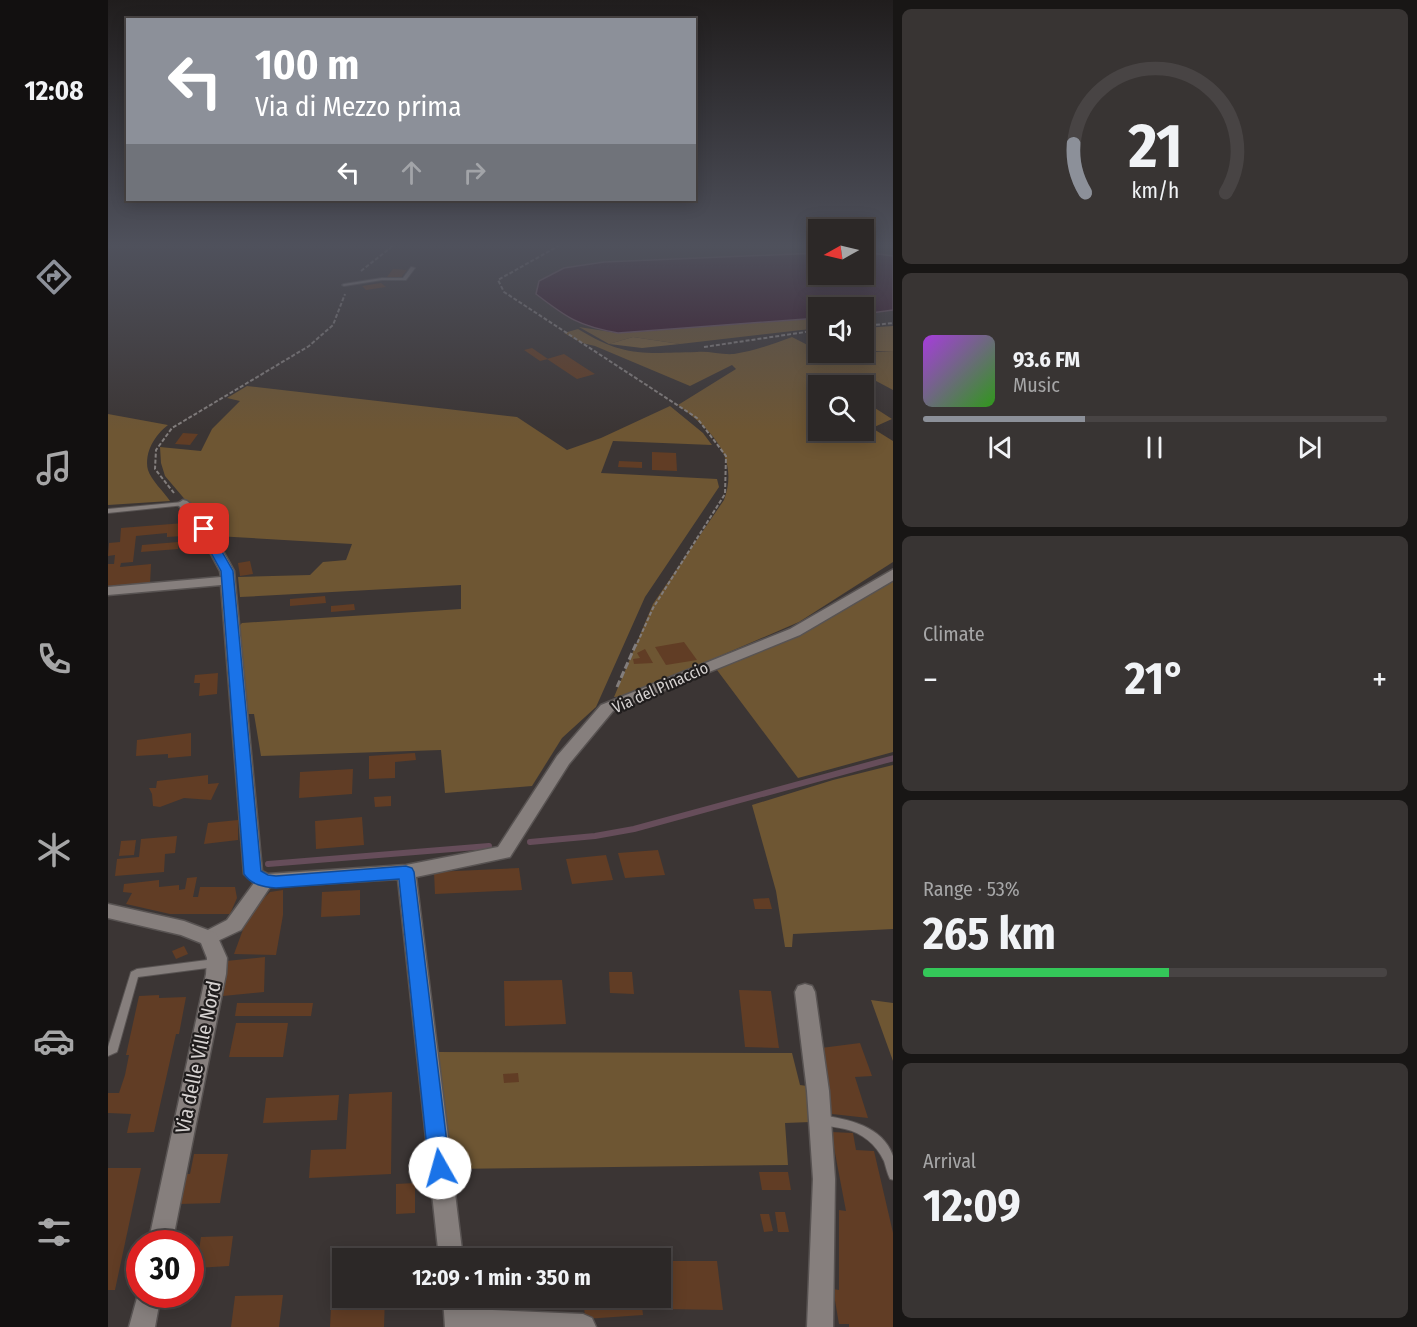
<!DOCTYPE html>
<html lang="en">
<head>
<meta charset="utf-8">
<style>
  body { margin:0; font-family:"Fira Sans Condensed",sans-serif; background:#383433; color:#f1f3f6; height:100vh; display:flex; flex-direction:column; font-size:22px; white-space:nowrap }
  * { box-sizing:border-box; margin:0 }
  p { font-size:20px; color:#a6a6a7 }
  .icon { flex:none; width:33px; height:33px; fill:none; stroke:currentColor; stroke-width:2; stroke-linecap:round; stroke-linejoin:round }
  .map { position:relative; flex:1; overflow:hidden }
  .side { display:flex; flex-direction:column; gap:9px; padding:9px; background:#181615; width:524px }
  .side>* { flex:none }
  .hud { position:absolute; left:18px; top:18px; width:570px; height:183px; border-radius:0px; box-shadow:0 3px 15px #0003,0 0 0 2px #484444; background:#8c9099; color:#fff; overflow:hidden }
  .needle { width:39px; rotate:262deg }
  .controls { position:absolute; left:700px; top:219px; display:grid; gap:12px }
  .controls a { display:grid; place-items:center; width:66px; height:66px; border-radius:0px; background:#2c2827; box-shadow:0 3px 15px #0003,0 0 0 2px #484444; font-size:30px }
  .speed { position:absolute; left:18px; top:1230px; display:flex; gap:12px; font-size:30px; font-weight:700; text-align:center }
  .speed>* { display:grid; place-content:center; width:78px; height:78px; border-radius:50%; background:#2c2827; box-shadow:0 3px 15px #0003,0 0 0 2px #484444; line-height:1 }
  .speed .limit { border:9px solid #d22; background:#fff; color:#111 }
  .pin { position:absolute; display:grid; place-items:center; width:51px; height:51px; color:#fff; margin:-26px; border-radius:12px; box-shadow:0 3px 9px #0006 }
  .me { position:absolute; width:66px; margin:-33px; rotate:353deg; stroke-linejoin:round; filter:drop-shadow(0 0 4px #0008) }
  .turn { display:flex; align-items:center; gap:21px; height:126px; padding:0 30px; font-size:27px }
  .turn .icon { width:78px; height:78px; stroke-width:2.5 }
  .turn b { display:block; font-size:42px; line-height:51px }
  .lanes { display:flex; align-items:center; height:57px; padding:0 30px; background:#0003; justify-content:center; gap:30px; direction:ltr }
  .lanes .off { opacity:.35 }
  .big { font-size:45px; font-weight:700; line-height:1.1 }
  .side .widget { flex:1; display:flex; flex-direction:column; justify-content:center; gap:9px; min-width:0; padding:0 21px; border-radius:9px; background:#383433 }
  .side .dial { align-items:center; gap:0 }
  .dial svg { height:156px; overflow:visible; fill:none; stroke:#484444; stroke-width:7; stroke-linecap:round; text-anchor:middle }
  .dial text { fill:#f1f3f6; stroke:none }
  .song { display:flex; align-items:center; gap:18px }
  .cover { width:72px; height:72px; border-radius:9px; background:linear-gradient(135deg,hsl(280 70% 55%),hsl(110 70% 35%)) }
  .played { height:6px; border-radius:3px; background:linear-gradient(90deg,#8c9099 35%,#484444 35%) }
  .keys { display:flex; justify-content:space-around; direction:ltr }
  .heat { display:flex; justify-content:space-between; align-items:center; font-size:33px; direction:ltr }
  .charge { height:9px; border-radius:4px; background:linear-gradient(90deg,#34c759 53%,#484444 0) }
  .trip { position:absolute; left:224px; top:1248px; width:339px; height:60px; border-radius:0px; background:#2c2827; box-shadow:0 3px 15px #0003,0 0 0 2px #484444; font-weight:700; line-height:60px; text-align:center }
  main { display:flex; flex:1; min-height:0 }
  .tab-bar { display:flex; flex-direction:column; width:108px; justify-content:space-around; align-items:center; background:#121010; color:#a6a6a7 }
  .tab-bar .icon { width:42px; height:42px }
  .tab-bar .on { color:#8c9099 }
  .tab-bar b { font-size:27px; color:#f1f3f6 }
  .map>svg:first-child { display:block }
  .green { fill:#6e5633 }
  .forest { fill:#765d38 }
  .water { fill:#361327; stroke:#664d5a; stroke-width:1.5 }
  .lines { fill:none; stroke-linecap:round; stroke-linejoin:round }
  .stream { stroke:#664d5a; stroke-width:6 }
  .building { fill:#613d25 }
  .service-casing { stroke:#585352; stroke-width:2 }
  .minor-casing { stroke:#585352; stroke-width:3 }
  .tertiary-casing { stroke:#585352; stroke-width:3 }
  .path-far1 { stroke:#827d7c; stroke-width:2; stroke-dasharray:4 2; stroke-linecap:butt }
  .path { stroke:#827d7c; stroke-width:3; stroke-dasharray:7 3; stroke-linecap:butt }
  .service { fill:#867f7d; fill-rule:evenodd }
  .minor { fill:#867f7d; fill-rule:evenodd }
  .tertiary { fill:#867f7d; fill-rule:evenodd }
  .route { fill:#1a73e8; stroke:#114b97; stroke-width:1.5 }
  .labels { text-anchor:middle; stroke-width:4.5; stroke-linejoin:round; paint-order:stroke }
  .street-label { font-size:16px; fill:#d7d3d2; stroke:#201d1d }
  .near-street-label { font-size:20px; fill:#d7d3d2; stroke:#201d1d }
</style>
</head>
<body>
<main>
<nav class="tab-bar">
<b>12:08</b>
<svg class="icon on" aria-label="directions" viewBox="0 0 24 24"><path d="M12 3l9 9-9 9-9-9zM9 14v-3h6M13 9l2 2-2 2"/></svg>
<svg class="icon" aria-label="music" viewBox="0 0 24 24"><path d="M9 18V5l10-2v13"/><circle cx="6" cy="18" r="3"/><circle cx="16" cy="16" r="3"/></svg>
<svg class="icon" aria-label="phone" viewBox="0 0 24 24"><path d="M5 4h4l2 5-3 2q2 4 5 5l2-3 5 2v4C11 20 4 13 5 4z"/></svg>
<svg class="icon" aria-label="climate" viewBox="0 0 24 24"><path d="M12 3v18M4 7l16 10M4 17L20 7"/></svg>
<svg class="icon" aria-label="car" viewBox="0 0 24 24"><path d="M5 17H2v-5l4-1 3-4h7l3 4 3 1v5h-3M9 17h6M6 11h13"/><circle cx="7" cy="17" r="2"/><circle cx="17" cy="17" r="2"/></svg>
<svg class="icon" aria-label="filters" viewBox="0 0 24 24"><path d="M4 7h16M4 17h16"/><circle cx="9" cy="7" r="2"/><circle cx="15" cy="17" r="2"/></svg>
</nav>
<div class="map">
<svg width="786" height="1327" viewBox="0 0 786 1327">
  <rect width="100%" height="100%" fill="#3b3534"/>
  <g class="green">
    <polygon points="711,318 711,328 572,344 525,337 501,344 471,327 510,333"/>
    <path d="M 470,329 C 517,358 536,353 589,352 C 601,351 614,355 626,354 C 646,351 665,344 684,337 L 725,358 L 745,353 L 785,351 L 785,390 L 755,374 L 737,385 L 711,386 L 711,430 L 756,430 L 756,401 L 784,419 L 764,428 L 785,441 L 785,562 L 691,622 L 519,696 L 506,697 L 545,604 L 616,500 C 632,456 602,429 570,405 L 628,369 L 624,365 L 582,386 L 487,346 L 474,343 L 456,333 Z"/>
    <polygon points="139,386 409,417 459,450 493,438 562,406 595,433 604,445 505,441 493,473 609,479 611,487 537,597 488,707 454,738 424,786 337,793 333,750 153,756 146,714 135,714 129,628 134,623 353,609 353,585 132,597 130,577 202,575 215,562 238,560 244,544 108,536 57,476 53,463 52,447 93,451 104,429 132,401 119,398"/>
    <path d="M 0,414 L 60,425 C 47,435 36,452 40,470 C 43,480 56,492 62,501 L 0,505 Z"/>
    <polygon points="785,575 785,752 690,778 606,666 662,645"/>
    <polygon points="785,765 785,929 685,934 684,947 677,947 668,891 644,805 725,780"/>
    <polygon points="763,1000 785,1003 785,1061"/>
    <polygon points="325,1052 684,1053 692,1085 699,1086 703,1122 677,1123 680,1165 338,1169"/>
  </g>
  <g class="forest">
    <polygon points="785,326 785,351 756,351 756,328"/>
    <polygon points="525,337 572,344 534,348 501,344"/>
  </g>
  <path class="water" d="M 756,252 L 785,256 L 785,310 L 756,314 L 756,308 L 711,308 L 711,318 L 510,333 C 471,326 459,318 428,294 L 431,281 L 456,268 L 496,262 L 711,253 L 711,274 L 756,274 Z"/>
  <g class="lines">
    <g class="stream">
      <polyline points="422,842 487,836 526,829 786,758"/>
      <polyline points="160,864 381,846"/>
    </g>
  </g>
  <g class="building">
    <polygon points="285,269 299,270 292,279 279,277"/>
    <polygon points="273,283 278,287 258,290 254,286"/>
    <polygon points="424,348 440,359 432,361 416,350"/>
    <polygon points="456,354 479,369 487,374 469,379 439,359"/>
    <polygon points="75,433 90,434 82,445 67,444"/>
    <polygon points="544,452 568,453 569,471 544,470"/>
    <polygon points="511,461 534,462 534,468 510,467"/>
    <polygon points="76,523 76,536 59,537 59,533 28,536 25,562 13,563 12,567 43,564 42,585 0,589 0,564 6,564 7,555 0,556 1,543 12,542 13,528"/>
    <polygon points="70,542 70,549 33,552 34,545"/>
    <polygon points="142,561 145,574 132,576 130,563"/>
    <polygon points="217,596 218,603 182,606 182,599"/>
    <polygon points="246,604 247,610 223,612 223,606"/>
    <polygon points="576,642 589,660 558,665 547,647"/>
    <polygon points="537,649 545,663 526,664 525,659 532,658 529,653"/>
    <polygon points="110,673 109,694 91,696 92,683 86,683 87,675"/>
    <polygon points="83,733 83,756 60,758 60,754 28,756 29,740"/>
    <polygon points="307,753 308,760 287,762 287,778 261,779 261,756"/>
    <polygon points="245,769 244,794 191,798 192,772"/>
    <polygon points="100,775 100,784 111,783 103,800 76,798 52,807 45,806 44,794 41,788 48,788 49,781"/>
    <polygon points="283,796 283,806 267,807 266,797"/>
    <polygon points="254,817 256,845 208,849 207,821"/>
    <polygon points="130,820 130,840 96,844 100,823"/>
    <polygon points="69,836 67,853 57,854 56,872 7,876 9,859 31,857 33,839"/>
    <polygon points="28,840 26,855 11,856 13,841"/>
    <polygon points="550,850 557,875 517,878 510,853"/>
    <polygon points="498,855 505,880 464,884 458,859"/>
    <polygon points="411,868 414,890 327,894 326,872"/>
    <polygon points="89,877 85,897 90,897 92,887 127,887 129,898 122,914 62,914 18,904 24,893 15,892 16,884 51,880 51,887 71,885 71,890 77,889 79,878"/>
    <polygon points="175,890 175,915 168,955 126,954 141,913 162,892"/>
    <polygon points="252,890 252,915 213,917 214,892"/>
    <polygon points="661,898 664,909 647,909 645,899"/>
    <polygon points="76,946 80,954 68,959 64,951"/>
    <polygon points="157,957 156,992 115,996 118,961"/>
    <polygon points="501,972 524,972 526,994 502,993"/>
    <polygon points="454,980 458,1024 397,1026 396,981"/>
    <polygon points="631,990 663,991 671,1048 637,1047"/>
    <polygon points="51,995 51,998 78,997 71,1034 68,1034 46,1132 19,1133 23,1114 0,1113 0,1093 11,1093 17,1075 21,1055 18,1055 31,996"/>
    <polygon points="129,1003 205,1003 203,1016 127,1016"/>
    <polygon points="128,1023 180,1023 175,1057 121,1057"/>
    <polygon points="752,1043 764,1076 747,1077 760,1118 724,1114 713,1048"/>
    <polygon points="410,1073 411,1082 396,1083 395,1074"/>
    <polygon points="284,1092 283,1174 201,1178 203,1150 238,1149 241,1094"/>
    <polygon points="231,1095 229,1120 155,1123 158,1098"/>
    <polygon points="723,1132 745,1133 748,1150 766,1151 786,1237 786,1327 741,1327 741,1324 731,1324 725,1289 731,1290 731,1210 738,1211"/>
    <polygon points="86,1154 120,1154 112,1203 70,1204 76,1174 82,1174"/>
    <polygon points="0,1168 33,1168 7,1290 0,1290"/>
    <polygon points="651,1172 680,1172 683,1190 654,1190"/>
    <polygon points="307,1183 307,1213 288,1214 288,1184"/>
    <polygon points="667,1212 677,1212 681,1232 670,1232"/>
    <polygon points="652,1214 661,1214 665,1231 656,1232"/>
    <polygon points="125,1236 121,1266 88,1268 93,1237"/>
    <polygon points="553,1261 609,1261 615,1310 557,1309"/>
    <polygon points="224,1286 234,1286 234,1298 277,1298 276,1327 222,1327"/>
    <polygon points="175,1295 171,1327 123,1327 127,1296"/>
    <polygon points="449,1298 533,1298 535,1315 477,1319 476,1305 449,1306"/>
  </g>
  <g class="lines">
    <g class="service-casing">
      <g id="service">
        <polygon points="303,267 307,268 298,280 274,280 236,286 234,285 236,284 274,278 295,278"/>
        <polygon points="75,502 78,504 77,505 0,513 0,509"/>
        <polygon points="107,959 110,960 112,963 110,966 107,967 30,977 10,1049 9,1052 0,1056 0,1047 23,972 29,969"/>
        <path d="M 713,1115 C 740,1119 775,1126 785,1156 C 786,1163 786,1173 786,1180 L 782,1179 C 779,1173 778,1167 776,1161 C 768,1144 754,1133 737,1129 C 728,1127 718,1126 709,1123 L 708,1120 L 709,1117 Z"/>
      </g>
    </g>
    <g class="minor-casing">
      <g id="minor">
        <polygon points="75,500 79,501 95,515 126,571 154,871 160,874 298,865 390,847 449,756 493,705 682,629 786,569 786,580 692,635 505,711 461,764 402,857 308,877 355,1258 331,1258 290,879 162,887 133,930 101,945 94,943 91,938 94,933 119,920 146,883 136,874 113,585 0,595 0,587 113,577 112,571 85,520 69,504"/>
        <polygon points="697,984 704,986 707,992 721,1091 727,1179 725,1327 699,1327 705,1179 699,1091 687,992 690,986"/>
        <polygon points="335,1298 359,1298 361,1309 475,1314 484,1318 488,1327 337,1327"/>
      </g>
    </g>
    <g class="tertiary-casing">
      <g id="tertiary">
        <polygon points="0,904 76,921 108,933 119,958 118,974 64,1244 40,1244 98,974 99,958 93,943 73,935 0,918"/>
        <polygon points="32,1287 32,1294 53,1294 47,1327 21,1327"/>
      </g>
    </g>
    <g class="path-far1">
      <polyline points="452,245 390,280 396,292 589,418 618,456 617,494 545,608 528,646"/>
      <polyline points="253,271 286,245"/>
      <polyline points="756,326 786,323"/>
      <polyline points="596,347 711,330"/>
      <polyline points="66,493 47,469 48,450 64,428 201,346 225,325 237,294"/>
    </g>
    <polyline class="path" points="509,687 528,644"/>
    <use href="#service" class="service"/>
    <use href="#minor" class="minor"/>
    <use href="#tertiary" class="tertiary"/>
  </g>
  <linearGradient id="sky" x2="0" y2="1"><stop stop-color="#201d1d"/><stop offset="0.57" stop-color="#4f515c"/><stop offset="1" stop-color="#4f515c" stop-opacity="0"/></linearGradient>
  <rect width="786" height="431" fill="url(#sky)"/>
  <path class="route" d="M 96,525 L 101,529 L 125,571 L 153,871 L 160,875 L 168,876 L 298,866 L 304,868 L 306,872 L 342,1168 L 339,1175 L 332,1178 L 324,1175 L 321,1168 L 291,879 L 168,888 C 156,887 143,885 136,874 L 113,571 L 90,529 Z"/>
  <g class="labels">
    <g class="street-label">
      <text transform="translate(552 687) rotate(-24)" y="6">Via del Pinaccio</text>
    </g>
    <g class="near-street-label">
      <text transform="translate(90 1057) rotate(-78)" y="7">Via delle Ville Nord</text>
    </g>
  </g>
</svg>
<div class="controls">
<a><svg class="needle" viewBox="-14 -14 28 28"><path d="M0-13l5 13h-10z" fill="#e53935"/><path d="M0 13l5-13h-10z" fill="#a6a6a7"/></svg></a>
<a><svg class="icon" aria-label="sound" viewBox="0 0 24 24"><path d="M4 9h4l5-4v14l-5-4H4zM17 9q2 3 0 6"/></svg></a>
<a><svg class="icon" aria-label="search" viewBox="0 0 24 24"><circle cx="10" cy="10" r="6"/><path d="M15 15l6 6"/></svg></a>
</div>
<div class="speed"><div class="limit">30</div></div>
<div class="pin" style="left:96px;top:529px;background:#d93025"><svg class="icon" aria-label="arrive" viewBox="0 0 24 24"><path d="M6 21V4h12l-3 4 3 4H6"/></svg></div>
<svg class="me" style="left:332px;top:1168px" viewBox="-20 -20 40 40"><circle r="19" fill="#fff"/><path d="M0-13L10 11 0 6-10 11z" fill="#1a73e8"/></svg>
<div class="trip">12:09 · 1 min · 350 m</div>
<div class="hud">
<div class="turn"><svg class="icon" aria-label="left" viewBox="0 0 24 24"><path d="M17 20v-9H6M10 6l-5 5 5 5"/></svg><div><b>100 m</b>Via di Mezzo prima</div></div>
<div class="lanes"><svg class="icon" aria-label="left" viewBox="0 0 24 24"><path d="M17 20v-9H6M10 6l-5 5 5 5"/></svg><svg class="icon off" aria-label="ahead" viewBox="0 0 24 24"><path d="M12 20V5M6 11l6-6 6 6"/></svg><svg class="icon off" aria-label="right" viewBox="0 0 24 24"><path d="M7 20v-9h11M14 6l5 5-5 5"/></svg></div>
</div>
</div>
<section class="side">
<div class="widget dial"><svg viewBox="0 0 100 80">
<path d="M14 69A42 42 0 1 1 86 69"/>
<path d="M14 69A42 42 0 0 1 8 44" stroke="#8c9099"/>
<text x="50" y="56" font-size="32" font-weight="700">21</text>
<text x="50" y="72" font-size="11">km/h</text>
</svg></div>
<div class="widget">
<div class="song"><i class="cover"></i><div><b>93.6 FM</b><p>Music</p></div></div>
<div class="played"></div>
<div class="keys"><svg class="icon" aria-label="previous" viewBox="0 0 24 24"><path d="M18 5L8 12l10 7zM5 5v14"/></svg><svg class="icon" aria-label="pause" viewBox="0 0 24 24"><path d="M8 5v14M16 5v14"/></svg><svg class="icon" aria-label="next" viewBox="0 0 24 24"><path d="M6 5l10 7-10 7zM19 5v14"/></svg></div>
</div>
<div class="widget"><p>Climate</p>
<div class="heat"><a>−</a><b class="big">21°</b><a>+</a></div>
</div>
<div class="widget"><p>Range · 53%</p><b class="big">265 km</b><div class="charge"></div></div>
<div class="widget"><p>Arrival</p><b class="big">12:09</b></div>
</section>
</main>
</body>
</html>
